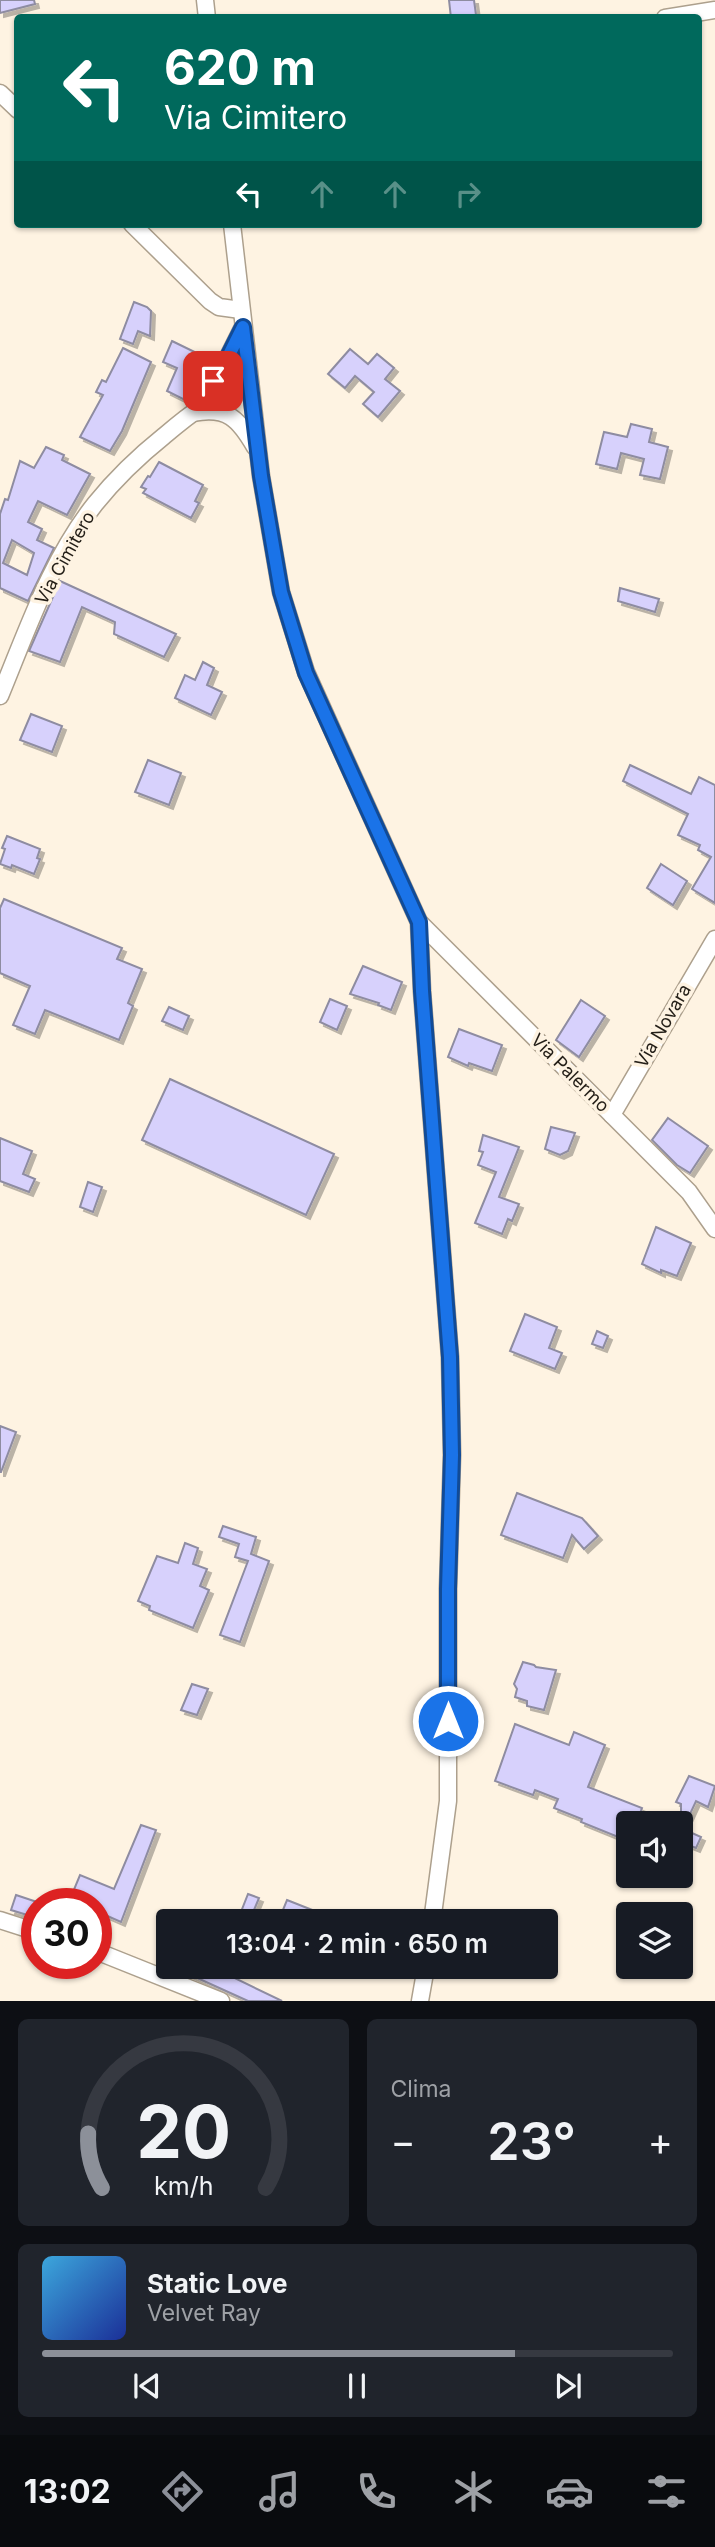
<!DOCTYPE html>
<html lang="it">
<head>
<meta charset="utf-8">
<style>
  body { margin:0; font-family:Inter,sans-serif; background:#20242c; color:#f1f3f6; height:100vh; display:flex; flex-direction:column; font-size:26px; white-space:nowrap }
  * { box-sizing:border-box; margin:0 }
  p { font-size:23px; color:#9ea1a6 }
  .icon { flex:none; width:38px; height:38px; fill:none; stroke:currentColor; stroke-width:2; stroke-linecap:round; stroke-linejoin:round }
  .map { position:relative; height:2001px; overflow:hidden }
  .sheet { display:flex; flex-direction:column; gap:18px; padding:18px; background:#0d0f14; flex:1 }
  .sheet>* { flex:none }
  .guide { position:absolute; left:14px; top:14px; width:688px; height:214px; border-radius:7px; box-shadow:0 2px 5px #0004; background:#00695c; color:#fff; overflow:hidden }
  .fabs { position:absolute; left:616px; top:1811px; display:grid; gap:14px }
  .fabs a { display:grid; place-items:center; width:77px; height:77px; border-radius:7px; background:#171b24; box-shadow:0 2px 5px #0004; font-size:35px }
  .speed { position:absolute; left:21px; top:1888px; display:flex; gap:14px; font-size:35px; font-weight:700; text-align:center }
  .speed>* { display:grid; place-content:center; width:91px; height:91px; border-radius:50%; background:#171b24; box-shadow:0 2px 5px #0004; line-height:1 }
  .speed .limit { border:10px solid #d22; background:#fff; color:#111 }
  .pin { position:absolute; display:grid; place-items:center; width:60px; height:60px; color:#fff; margin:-30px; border-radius:14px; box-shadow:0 4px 10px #0006 }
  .me { position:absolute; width:77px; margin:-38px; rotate:0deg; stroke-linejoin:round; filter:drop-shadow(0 0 5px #0008) }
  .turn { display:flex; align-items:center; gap:24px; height:147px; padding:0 35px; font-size:32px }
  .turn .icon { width:91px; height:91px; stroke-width:2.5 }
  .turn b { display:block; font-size:49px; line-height:60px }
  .lanes { display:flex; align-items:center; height:66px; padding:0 35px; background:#0003; justify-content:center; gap:35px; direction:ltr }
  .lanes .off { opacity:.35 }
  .big { font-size:52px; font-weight:600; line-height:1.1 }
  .sheet .card { flex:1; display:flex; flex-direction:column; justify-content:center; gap:10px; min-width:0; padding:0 24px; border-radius:10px; background:#20242c }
  .sheet .dial { align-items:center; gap:0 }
  .dial svg { height:182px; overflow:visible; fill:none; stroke:#363941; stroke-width:7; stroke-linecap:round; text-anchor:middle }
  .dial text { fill:#f1f3f6; stroke:none }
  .song { display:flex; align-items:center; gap:21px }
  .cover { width:84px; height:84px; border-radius:10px; background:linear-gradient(135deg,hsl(200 70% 55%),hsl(230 70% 35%)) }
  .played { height:7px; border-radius:4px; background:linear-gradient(90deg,#8c9099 75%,#363941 75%) }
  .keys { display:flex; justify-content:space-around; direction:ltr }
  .heat { display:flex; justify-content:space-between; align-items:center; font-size:38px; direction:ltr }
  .sheet .tiles { flex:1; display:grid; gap:18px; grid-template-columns:1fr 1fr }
  .card:last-child { grid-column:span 2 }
  .trip { position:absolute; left:156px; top:1909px; width:402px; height:70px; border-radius:7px; background:#171b24; box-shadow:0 2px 5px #0004; font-weight:600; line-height:70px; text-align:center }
  .tabs { display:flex; height:112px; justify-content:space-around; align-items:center; background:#090b0e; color:#9ea1a6 }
  .tabs .icon { width:49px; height:49px }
  .tabs .selected { color:#8c9099 }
  .tabs b { font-size:32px; color:#f1f3f6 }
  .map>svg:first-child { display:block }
  .building { fill:#d7d1fc; stroke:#8e8ca1; stroke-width:2; fill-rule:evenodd; filter:url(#shadow) }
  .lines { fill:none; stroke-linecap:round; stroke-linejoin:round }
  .minor-casing { stroke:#ada08d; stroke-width:19 }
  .minor { stroke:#fff; stroke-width:16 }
  .route-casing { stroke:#114b97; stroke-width:18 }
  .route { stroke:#1a73e8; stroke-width:12 }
  .labels { text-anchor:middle; stroke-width:7; stroke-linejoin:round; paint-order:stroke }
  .street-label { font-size:18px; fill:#231e17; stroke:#fef3e2 }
</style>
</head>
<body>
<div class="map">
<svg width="715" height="2001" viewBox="0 0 715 2001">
  <defs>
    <filter id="shadow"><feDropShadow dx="4" dy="4" stdDeviation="0" flood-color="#0004"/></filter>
  </defs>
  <rect width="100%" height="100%" fill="#fef3e2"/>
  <g class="building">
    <polygon points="0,0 34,0 35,4 0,13"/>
    <polygon points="449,0 474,0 476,15 451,18"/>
    <polygon points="134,302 147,307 151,311 150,336 138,331 133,344 120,339"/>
    <polygon points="172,341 211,360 198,383 194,381 185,400 167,391 177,368 163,362"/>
    <polygon points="123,348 151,362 122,431 110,451 80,437 103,395 96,392 102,380 106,382"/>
    <polygon points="350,349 368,364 377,354 394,368 385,379 400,391 378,417 363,404 374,392 355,376 345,388 328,374"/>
    <polygon points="631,424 652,429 649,442 668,447 660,479 640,475 644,459 621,453 617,469 596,464 604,432 627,437"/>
    <path d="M 46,447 L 64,455 L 62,460 L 90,474 L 67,515 L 38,501 L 28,522 L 42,529 L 37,540 L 54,548 L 28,601 L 0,588 L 0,514 L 5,499 L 8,500 L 20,461 L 34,468 ZM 12,540 L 34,553 L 27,575 L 3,563 Z"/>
    <polygon points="159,462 203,485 195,501 199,503 191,518 143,493 146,489 141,487 148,476 150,477"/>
    <polygon points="60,581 176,634 164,657 114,634 115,622 82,607 60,662 29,651"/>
    <polygon points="620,588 659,599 655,612 618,601"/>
    <polygon points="203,662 214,668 207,685 222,692 211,715 175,698 185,675 195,680"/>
    <polygon points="31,714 62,726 52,752 20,740"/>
    <polygon points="148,760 181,773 169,805 135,792"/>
    <polygon points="630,765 691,794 699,777 715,785 715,903 692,889 711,857 698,850 700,845 678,835 688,814 623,781"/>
    <polygon points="7,836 40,849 37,858 40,859 34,874 12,865 11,868 0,864 5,849 2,848"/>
    <polygon points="661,864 687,881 673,905 647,888"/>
    <polygon points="4,899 122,948 117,959 142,969 128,1003 133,1006 119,1040 45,1010 35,1034 13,1025 30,986 0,973 0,908"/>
    <polygon points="363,966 402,982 391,1010 378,1005 379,1003 350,994"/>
    <polygon points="330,999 347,1006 337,1030 320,1022"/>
    <polygon points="581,1000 605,1016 579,1057 556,1040"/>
    <polygon points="169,1007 189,1016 183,1030 162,1021"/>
    <polygon points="459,1029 502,1045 492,1071 469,1063 468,1066 448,1057"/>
    <polygon points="170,1079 334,1154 306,1215 142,1140"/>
    <polygon points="668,1118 708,1146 690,1173 677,1165 652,1140"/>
    <polygon points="551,1127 575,1133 568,1151 560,1155 545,1149"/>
    <polygon points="483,1135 519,1147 499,1197 519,1204 512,1221 508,1219 502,1234 475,1223 496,1172 478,1165 483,1152 479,1151"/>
    <polygon points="0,1138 32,1151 23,1174 35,1179 29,1192 0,1181"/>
    <polygon points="88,1182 102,1187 93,1212 80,1207"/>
    <polygon points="656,1227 691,1243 677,1276 661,1270 661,1273 642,1264"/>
    <polygon points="525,1314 557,1327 549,1348 562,1353 555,1369 510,1351"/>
    <polygon points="597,1331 608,1336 603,1348 592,1344"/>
    <polygon points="0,1426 16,1432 1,1472 0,1472"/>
    <polygon points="517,1493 582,1518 598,1536 584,1549 572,1535 563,1558 501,1535"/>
    <polygon points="223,1526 256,1537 251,1554 269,1561 240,1642 220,1635 248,1561 235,1557 239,1544 219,1537"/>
    <polygon points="185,1543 198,1548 193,1564 207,1569 200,1586 209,1590 193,1628 149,1610 150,1606 138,1601 157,1556 178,1563"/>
    <polygon points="523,1662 534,1665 536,1667 556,1670 544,1710 527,1706 527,1701 515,1697 517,1689 514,1684"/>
    <polygon points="192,1684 208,1689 197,1715 181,1710"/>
    <polygon points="515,1724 569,1745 574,1732 605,1745 588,1787 642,1808 636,1824 628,1824 628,1841 581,1822 582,1819 554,1808 558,1799 535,1790 533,1795 495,1781"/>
    <polygon points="689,1776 715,1786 708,1807 696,1801 683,1829 701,1837 696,1848 681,1842 681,1804 676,1802"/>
    <polygon points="141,1825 156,1830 121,1922 96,1911 96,1904 68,1904 80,1875 114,1889"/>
    <polygon points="248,1894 259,1898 249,1922 237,1922"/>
    <polygon points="16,1895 37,1902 37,1918 11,1910"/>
    <polygon points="287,1900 340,1921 340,1922 278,1922"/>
    <polygon points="173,1967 219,1967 218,1970 282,2001 248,2001"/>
  </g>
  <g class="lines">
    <g class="minor-casing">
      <g id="minor">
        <polyline points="205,0 207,18"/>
        <polyline points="665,18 715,10"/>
        <polyline points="0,93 18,110"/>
        <polyline points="132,224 210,301 219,307 241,310"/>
        <polyline points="232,224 261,476 281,592 306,672 419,922 422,991 450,1357 452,1455 448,1589 448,1801 432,1922"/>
        <polyline points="196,405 226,361 243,327"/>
        <path d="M 193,413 C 227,406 239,419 255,447"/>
        <path d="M 0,696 C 27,631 51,559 95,504 C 116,478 139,456 164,436 C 191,413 216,394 250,383"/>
        <polyline points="419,922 689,1192 715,1229"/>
        <polyline points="612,1115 715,939"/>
        <polyline points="0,1920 37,1932"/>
        <polyline points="96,1951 221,2001"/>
        <polyline points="420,2001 426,1967"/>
      </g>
    </g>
    <use href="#minor" class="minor"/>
  </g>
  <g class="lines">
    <g class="route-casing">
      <polyline id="route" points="213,381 226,361 243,327 261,476 281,592 306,673 419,922 422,991 450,1357 452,1455 448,1589 448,1721"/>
    </g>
    <use href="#route" class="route"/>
  </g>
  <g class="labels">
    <g class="street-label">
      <text transform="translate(65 558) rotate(-61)" y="6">Via Cimitero</text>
      <text transform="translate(663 1026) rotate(-60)" y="6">Via Novara</text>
      <text transform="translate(570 1073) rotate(45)" y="6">Via Palermo</text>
    </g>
  </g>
</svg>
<div class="fabs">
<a><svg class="icon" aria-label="sound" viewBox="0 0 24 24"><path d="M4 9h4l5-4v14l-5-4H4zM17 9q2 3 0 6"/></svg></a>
<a><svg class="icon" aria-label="layers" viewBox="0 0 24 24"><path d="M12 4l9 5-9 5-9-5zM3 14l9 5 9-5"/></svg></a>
</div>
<div class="speed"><div class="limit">30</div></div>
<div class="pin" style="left:213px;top:381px;background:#d93025"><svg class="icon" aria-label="arrive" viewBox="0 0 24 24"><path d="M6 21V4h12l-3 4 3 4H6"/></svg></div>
<svg class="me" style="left:448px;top:1721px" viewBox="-20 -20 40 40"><circle r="17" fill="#1a73e8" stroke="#fff" stroke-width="3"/><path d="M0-11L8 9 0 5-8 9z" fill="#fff"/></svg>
<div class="trip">13:04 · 2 min · 650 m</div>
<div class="guide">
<div class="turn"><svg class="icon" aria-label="left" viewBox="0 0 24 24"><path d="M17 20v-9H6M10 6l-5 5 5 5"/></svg><div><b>620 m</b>Via Cimitero</div></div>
<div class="lanes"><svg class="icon" aria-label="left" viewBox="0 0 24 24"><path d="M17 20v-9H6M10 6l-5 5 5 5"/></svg><svg class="icon off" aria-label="ahead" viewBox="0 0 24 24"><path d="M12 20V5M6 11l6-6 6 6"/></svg><svg class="icon off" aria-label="ahead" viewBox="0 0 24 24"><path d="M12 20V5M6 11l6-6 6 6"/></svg><svg class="icon off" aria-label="right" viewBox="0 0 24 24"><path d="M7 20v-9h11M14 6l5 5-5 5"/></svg></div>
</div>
</div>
<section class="sheet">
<div class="tiles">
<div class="card dial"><svg viewBox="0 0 100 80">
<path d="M14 69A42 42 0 1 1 86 69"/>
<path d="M14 69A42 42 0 0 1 8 45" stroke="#8c9099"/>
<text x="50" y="56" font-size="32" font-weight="700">20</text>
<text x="50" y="72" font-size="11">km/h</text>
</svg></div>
<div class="card"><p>Clima</p>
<div class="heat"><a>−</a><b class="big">23°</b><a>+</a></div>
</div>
<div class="card">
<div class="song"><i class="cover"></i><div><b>Static Love</b><p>Velvet Ray</p></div></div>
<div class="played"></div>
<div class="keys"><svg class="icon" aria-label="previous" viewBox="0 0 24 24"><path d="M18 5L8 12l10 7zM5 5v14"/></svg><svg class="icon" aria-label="pause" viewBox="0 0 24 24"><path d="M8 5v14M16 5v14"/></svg><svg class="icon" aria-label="next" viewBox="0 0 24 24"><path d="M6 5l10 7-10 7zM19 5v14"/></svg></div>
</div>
</div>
</section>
<nav class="tabs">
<b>13:02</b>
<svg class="icon selected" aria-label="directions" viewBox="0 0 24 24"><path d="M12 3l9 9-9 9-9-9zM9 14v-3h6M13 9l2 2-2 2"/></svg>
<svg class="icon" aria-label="music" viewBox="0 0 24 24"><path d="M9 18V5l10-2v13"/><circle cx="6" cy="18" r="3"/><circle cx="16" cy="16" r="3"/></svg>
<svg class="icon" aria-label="phone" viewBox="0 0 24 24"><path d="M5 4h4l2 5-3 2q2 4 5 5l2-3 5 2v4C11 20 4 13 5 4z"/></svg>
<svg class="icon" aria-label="climate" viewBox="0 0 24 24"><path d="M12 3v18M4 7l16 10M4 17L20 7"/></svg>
<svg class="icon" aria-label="car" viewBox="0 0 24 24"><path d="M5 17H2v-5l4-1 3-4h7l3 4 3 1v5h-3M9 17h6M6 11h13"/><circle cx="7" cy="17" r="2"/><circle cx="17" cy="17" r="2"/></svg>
<svg class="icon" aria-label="filters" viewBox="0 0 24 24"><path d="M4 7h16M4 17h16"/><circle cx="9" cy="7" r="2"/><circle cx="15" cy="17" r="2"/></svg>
</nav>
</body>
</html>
